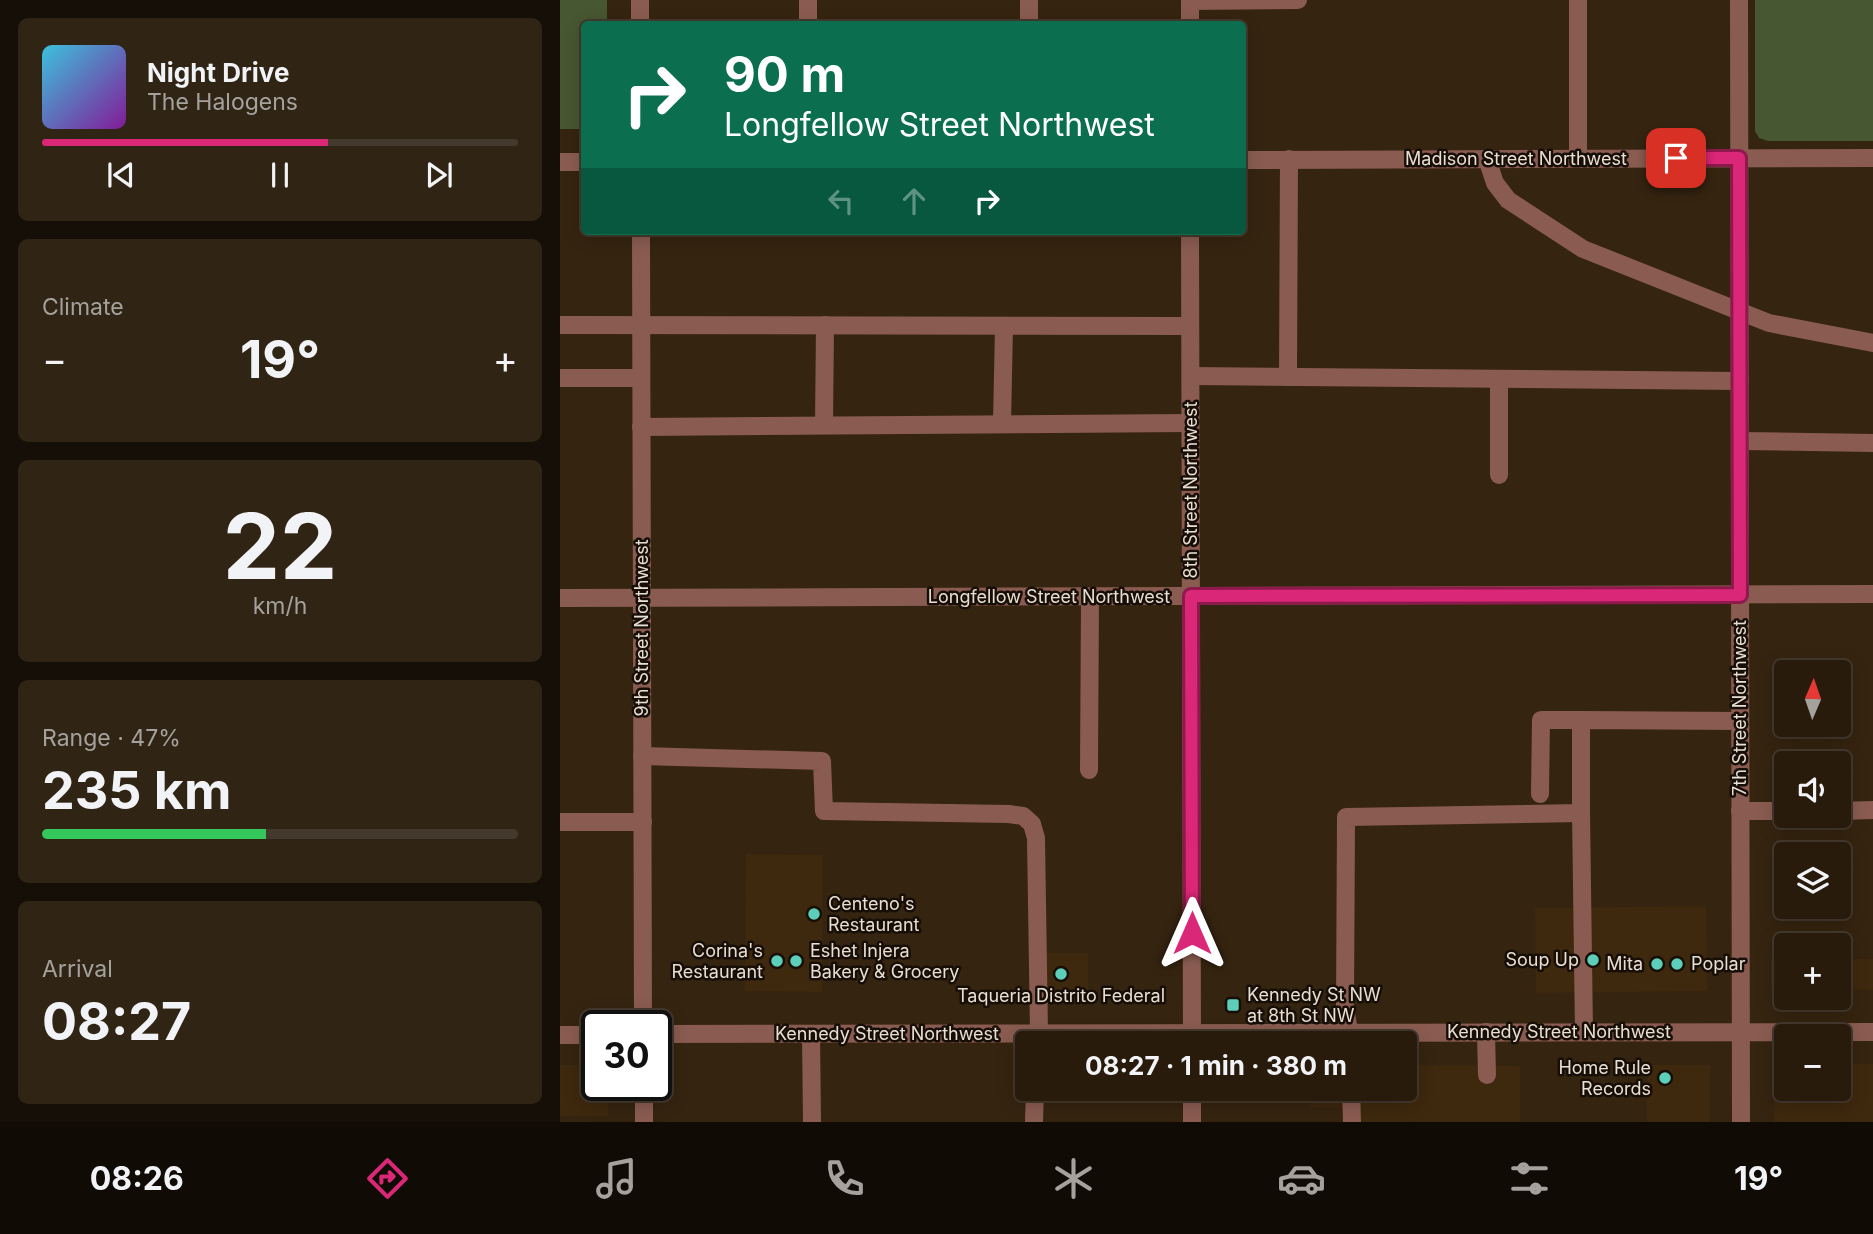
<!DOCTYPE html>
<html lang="en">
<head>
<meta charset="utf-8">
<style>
  body { margin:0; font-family:Inter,sans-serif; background:#302415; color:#f1f3f6; height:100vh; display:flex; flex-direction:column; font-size:26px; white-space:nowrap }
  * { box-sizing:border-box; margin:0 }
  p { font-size:23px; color:#a5a19d }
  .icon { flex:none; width:38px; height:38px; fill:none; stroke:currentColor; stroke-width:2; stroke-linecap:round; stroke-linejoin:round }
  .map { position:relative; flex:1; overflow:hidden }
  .panel { display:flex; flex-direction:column; gap:18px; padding:18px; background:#160f07; width:560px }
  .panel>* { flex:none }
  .hud { position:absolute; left:21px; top:21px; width:665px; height:214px; border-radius:7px; box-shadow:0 4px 18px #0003,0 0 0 2px #44392d; background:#0b6e4f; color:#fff; overflow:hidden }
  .needle { width:46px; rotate:2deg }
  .tools { position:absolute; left:1214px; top:660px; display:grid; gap:14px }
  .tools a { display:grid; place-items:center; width:77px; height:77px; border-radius:7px; background:#281b0c; box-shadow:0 4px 18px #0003,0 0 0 2px #44392d; font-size:35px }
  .speed { position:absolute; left:21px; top:1010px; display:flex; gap:14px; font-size:35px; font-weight:700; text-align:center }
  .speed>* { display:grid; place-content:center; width:91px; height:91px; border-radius:50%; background:#281b0c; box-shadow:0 4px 18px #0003,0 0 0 2px #44392d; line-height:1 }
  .speed .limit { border:4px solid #111; border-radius:10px; background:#fff; color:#111 }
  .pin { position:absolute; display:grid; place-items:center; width:60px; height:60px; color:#fff; margin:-30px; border-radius:14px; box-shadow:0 4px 10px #0006 }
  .me { position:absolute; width:77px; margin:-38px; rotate:0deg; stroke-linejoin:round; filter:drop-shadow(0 0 5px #0008) }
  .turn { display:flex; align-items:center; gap:24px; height:147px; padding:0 28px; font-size:32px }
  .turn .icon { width:91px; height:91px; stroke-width:2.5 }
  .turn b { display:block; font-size:49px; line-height:60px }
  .lanes { display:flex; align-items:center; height:66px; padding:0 28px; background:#0003; justify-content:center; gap:35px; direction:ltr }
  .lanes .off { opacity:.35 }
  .big { font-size:52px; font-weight:700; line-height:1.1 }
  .panel .tile { flex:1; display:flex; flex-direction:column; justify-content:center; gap:10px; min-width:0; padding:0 24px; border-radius:10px; background:#302415 }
  .panel .dial { align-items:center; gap:0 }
  .dial b { font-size:91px; line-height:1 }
  .song { display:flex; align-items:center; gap:21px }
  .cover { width:84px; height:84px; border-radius:10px; background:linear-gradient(135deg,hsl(190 70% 55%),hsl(290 70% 35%)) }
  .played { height:7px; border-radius:4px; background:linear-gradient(90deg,#db2777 60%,#44392d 60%) }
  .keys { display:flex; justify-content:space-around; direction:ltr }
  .heat { display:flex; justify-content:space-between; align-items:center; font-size:38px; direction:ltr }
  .charge { height:10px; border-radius:5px; background:linear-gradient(90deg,#34c759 47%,#44392d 0) }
  .trip { position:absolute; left:455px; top:1031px; width:402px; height:70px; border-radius:7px; background:#281b0c; box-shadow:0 4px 18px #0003,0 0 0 2px #44392d; font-weight:700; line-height:70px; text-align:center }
  .menu { display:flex; height:112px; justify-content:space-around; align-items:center; background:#100b05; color:#a5a19d }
  .menu .icon { width:49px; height:49px }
  .menu .selected { color:#db2777 }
  .menu b { font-size:32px; color:#f1f3f6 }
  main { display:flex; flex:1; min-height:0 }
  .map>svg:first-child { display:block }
  .built { fill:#3e280e }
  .green { fill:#475731 }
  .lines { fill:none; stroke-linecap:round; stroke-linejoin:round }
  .minor { stroke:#8a5c51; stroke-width:18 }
  .route-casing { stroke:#8e194d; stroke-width:18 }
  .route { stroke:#db2777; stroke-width:12 }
  .poi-dot { fill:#5dceb9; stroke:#170f07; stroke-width:2.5 }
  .labels { text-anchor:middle; stroke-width:5; stroke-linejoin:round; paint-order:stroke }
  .street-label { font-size:18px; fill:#e9ded2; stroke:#170f07 }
  .poi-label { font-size:18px; fill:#e9ded2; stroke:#170f07; text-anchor:start }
</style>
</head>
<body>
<main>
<section class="panel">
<div class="tile">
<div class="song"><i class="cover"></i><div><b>Night Drive</b><p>The Halogens</p></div></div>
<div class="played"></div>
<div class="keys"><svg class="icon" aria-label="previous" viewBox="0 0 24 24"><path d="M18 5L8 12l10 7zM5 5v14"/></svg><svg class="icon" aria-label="pause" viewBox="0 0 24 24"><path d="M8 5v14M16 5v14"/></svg><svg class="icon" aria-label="next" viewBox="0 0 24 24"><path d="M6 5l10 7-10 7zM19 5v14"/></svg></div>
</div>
<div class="tile"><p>Climate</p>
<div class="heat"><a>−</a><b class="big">19°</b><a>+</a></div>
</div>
<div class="tile dial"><b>22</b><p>km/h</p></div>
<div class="tile"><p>Range · 47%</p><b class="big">235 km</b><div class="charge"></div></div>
<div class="tile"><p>Arrival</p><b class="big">08:27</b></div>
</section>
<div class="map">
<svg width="1313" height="1122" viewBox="0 0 1313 1122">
  <rect width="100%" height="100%" fill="#352410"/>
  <g class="built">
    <polygon points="186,854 263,855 262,992 185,991"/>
    <polygon points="1146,906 1147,991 976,993 975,908"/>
    <polygon points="483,953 528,953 528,991 483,990"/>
    <rect x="1211" y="959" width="16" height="30"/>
    <polygon points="1279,959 1313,959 1313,990 1279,989"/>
    <polygon points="1216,1064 1227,1064 1227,1088 1279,1088 1279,1064 1313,1064 1313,1122 1214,1122"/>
    <polygon points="0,1065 37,1065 37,1085 48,1085 48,1116 0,1116"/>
    <polygon points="845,1065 960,1066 960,1122 788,1122 787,1108 749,1107 750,1089 845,1088"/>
    <rect x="1087" y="1065" width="63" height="57"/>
  </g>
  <g class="green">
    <polygon points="0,0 47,0 47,24 24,24 24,129 0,129"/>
    <polygon points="1195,0 1313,0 1313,141 1208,141 1199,138 1195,131"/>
  </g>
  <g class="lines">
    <g class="minor">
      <polyline points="80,0 80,24"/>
      <polyline points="469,0 469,24"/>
      <polyline points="1018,0 1018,159"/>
      <polyline points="1179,0 1181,1122"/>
      <polyline points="630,1 738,0"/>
      <polyline points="248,24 248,0"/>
      <polyline points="630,24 630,0"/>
      <polyline points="927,159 935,183 948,200 1023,249 1209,323 1313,343"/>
      <polyline points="682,160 1313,158"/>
      <polyline points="0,162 24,162"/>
      <polyline points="81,231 83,1026"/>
      <polyline points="630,231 632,1043"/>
      <polyline points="0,325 630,326"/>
      <polyline points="631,376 1180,381"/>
      <polyline points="728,377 729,159"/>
      <polyline points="0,378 81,378"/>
      <polyline points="939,379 939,475"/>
      <polyline points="442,424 444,326"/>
      <polyline points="264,425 265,325"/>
      <polyline points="81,427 630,423"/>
      <polyline points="1180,441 1313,443"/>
      <polyline points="0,598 1313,594"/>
      <polyline points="82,756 262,761 264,811 449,814 463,816 472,824 476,838 479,1033"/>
      <polyline points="529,770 530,597"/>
      <polyline points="980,794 981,720 1021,720"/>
      <polyline points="1180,811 1227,811"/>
      <polyline points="1279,811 1313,810"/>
      <polyline points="1021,813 1024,1032"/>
      <polyline points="0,822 83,822"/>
      <polyline points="926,1032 927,1075"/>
      <polyline points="96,1034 1313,1032"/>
      <polyline points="251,1034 252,1122"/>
      <polyline points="0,1035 37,1035"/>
      <polyline points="791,1043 785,1008 786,817 1021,813 1021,720 1180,721"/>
      <polyline points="84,1085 84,1122"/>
      <polyline points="791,1088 792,1122"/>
      <polyline points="474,1122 475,1088"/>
      <polyline points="632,1122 632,1088"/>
    </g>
  </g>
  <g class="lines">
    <g class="route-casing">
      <polyline id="route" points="632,933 631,596 1180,595 1179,158 1116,158"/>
    </g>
    <use href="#route" class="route"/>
  </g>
  <g class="poi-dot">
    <circle cx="254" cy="914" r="7"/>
    <circle cx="1033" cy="960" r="7"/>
    <circle cx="217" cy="961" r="7"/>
    <circle cx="236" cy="961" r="7"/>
    <circle cx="1097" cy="964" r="7"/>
    <circle cx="1117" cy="964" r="7"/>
    <circle cx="501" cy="974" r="7"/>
    <rect x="666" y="998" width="14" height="14" rx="3.5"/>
    <circle cx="1105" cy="1078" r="7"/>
  </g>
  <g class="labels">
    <g class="street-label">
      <text x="956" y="165">Madison Street Northwest</text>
      <text transform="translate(631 490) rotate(-90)" y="6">8th Street Northwest</text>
      <text x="489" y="603">Longfellow Street Northwest</text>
      <text transform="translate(82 628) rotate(-90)" y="6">9th Street Northwest</text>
      <text transform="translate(1180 708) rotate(-90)" y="6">7th Street Northwest</text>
      <text x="999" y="1038">Kennedy Street Northwest</text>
      <text x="327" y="1040">Kennedy Street Northwest</text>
    </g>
    <g class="poi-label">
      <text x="268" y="910">Centeno's<tspan x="268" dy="21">Restaurant</tspan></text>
      <text x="203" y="957" text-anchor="end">Corina's<tspan x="203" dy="21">Restaurant</tspan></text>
      <text x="250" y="957">Eshet Injera<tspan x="250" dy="21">Bakery &amp; Grocery</tspan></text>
      <text x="1019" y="966" text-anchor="end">Soup Up</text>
      <text x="1083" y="970" text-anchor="end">Mita</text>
      <text x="1131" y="970">Poplar</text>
      <text x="687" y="1001">Kennedy St NW<tspan x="687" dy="21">at 8th St NW</tspan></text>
      <text x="501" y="1002" text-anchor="middle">Taqueria Distrito Federal</text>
      <text x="1091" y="1074" text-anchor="end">Home Rule<tspan x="1091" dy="21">Records</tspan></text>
    </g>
  </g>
</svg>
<div class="tools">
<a><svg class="needle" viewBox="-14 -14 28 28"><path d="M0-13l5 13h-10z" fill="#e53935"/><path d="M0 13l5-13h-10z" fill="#a5a19d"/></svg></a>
<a><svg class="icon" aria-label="sound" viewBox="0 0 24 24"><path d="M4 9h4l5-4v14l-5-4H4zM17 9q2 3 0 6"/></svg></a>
<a><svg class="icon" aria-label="layers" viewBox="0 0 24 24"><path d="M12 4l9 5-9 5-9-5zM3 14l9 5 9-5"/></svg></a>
<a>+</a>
<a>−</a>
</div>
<div class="speed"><div class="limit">30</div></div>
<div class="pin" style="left:1116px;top:158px;background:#d93025"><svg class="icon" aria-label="arrive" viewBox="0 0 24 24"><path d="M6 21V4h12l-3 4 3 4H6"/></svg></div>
<svg class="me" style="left:632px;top:933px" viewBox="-20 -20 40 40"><path d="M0-17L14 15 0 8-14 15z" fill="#db2777" stroke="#fff" stroke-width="4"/></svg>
<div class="trip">08:27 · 1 min · 380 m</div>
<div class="hud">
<div class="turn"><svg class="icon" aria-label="right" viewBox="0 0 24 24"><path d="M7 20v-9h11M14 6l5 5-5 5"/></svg><div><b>90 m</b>Longfellow Street Northwest</div></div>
<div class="lanes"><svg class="icon off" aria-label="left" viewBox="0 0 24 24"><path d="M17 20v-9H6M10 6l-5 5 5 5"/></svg><svg class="icon off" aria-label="ahead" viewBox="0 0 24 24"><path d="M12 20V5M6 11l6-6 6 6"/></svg><svg class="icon" aria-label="right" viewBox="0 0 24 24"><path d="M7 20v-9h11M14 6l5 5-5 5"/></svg></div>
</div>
</div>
</main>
<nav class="menu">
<b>08:26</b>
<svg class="icon selected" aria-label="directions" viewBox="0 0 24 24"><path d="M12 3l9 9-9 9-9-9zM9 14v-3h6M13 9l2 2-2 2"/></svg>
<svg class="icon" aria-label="music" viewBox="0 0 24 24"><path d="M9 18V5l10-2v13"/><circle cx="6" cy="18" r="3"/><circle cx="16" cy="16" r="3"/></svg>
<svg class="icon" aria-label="phone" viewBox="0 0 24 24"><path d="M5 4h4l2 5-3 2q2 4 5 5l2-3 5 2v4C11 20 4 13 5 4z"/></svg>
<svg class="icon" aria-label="climate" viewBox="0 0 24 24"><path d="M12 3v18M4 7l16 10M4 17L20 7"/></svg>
<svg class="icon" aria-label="car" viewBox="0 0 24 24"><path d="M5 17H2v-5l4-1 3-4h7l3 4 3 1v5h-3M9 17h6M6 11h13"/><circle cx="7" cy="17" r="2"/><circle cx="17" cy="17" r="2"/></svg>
<svg class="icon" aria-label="filters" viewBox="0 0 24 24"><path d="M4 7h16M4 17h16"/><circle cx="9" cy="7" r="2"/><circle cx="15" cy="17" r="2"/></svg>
<b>19°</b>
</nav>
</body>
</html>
